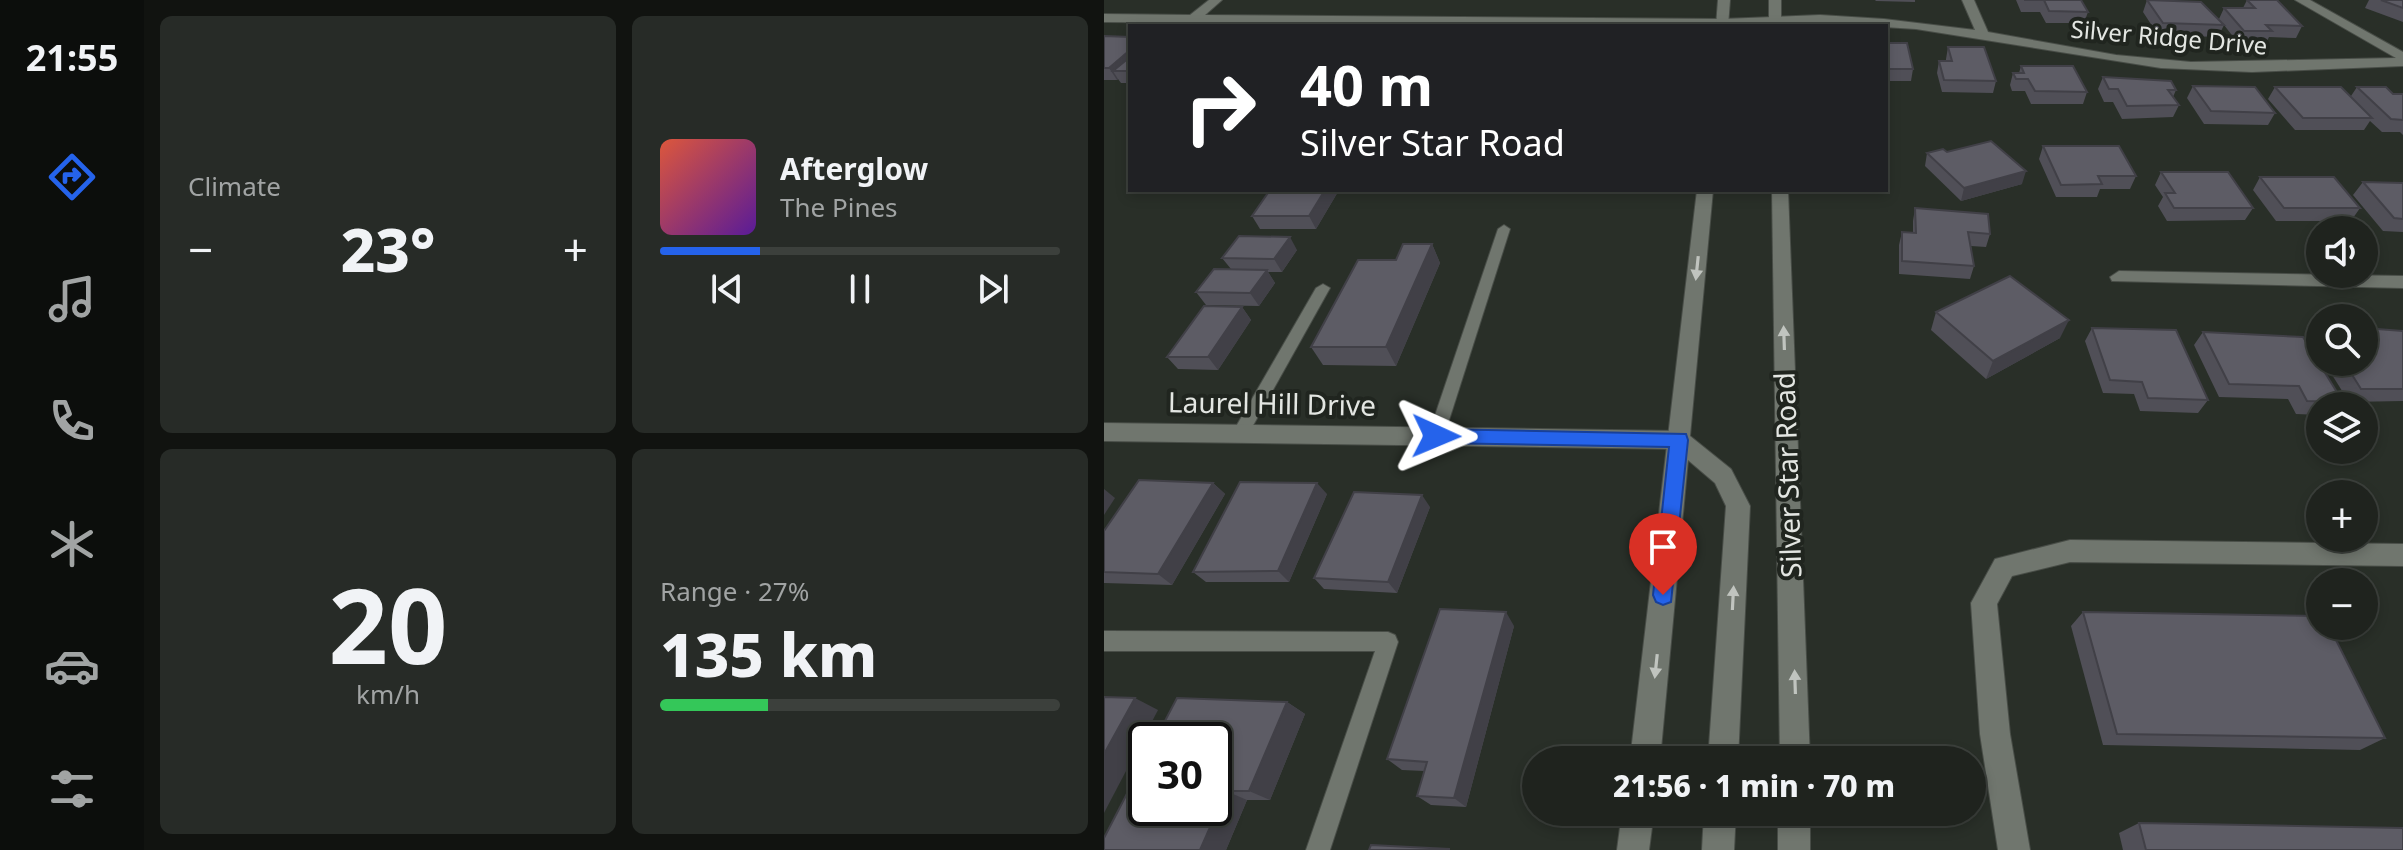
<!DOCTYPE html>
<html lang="en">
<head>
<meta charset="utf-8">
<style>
  body { margin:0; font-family:"Noto Sans",sans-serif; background:#272b27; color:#f1f3f6; height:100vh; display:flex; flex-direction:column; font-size:30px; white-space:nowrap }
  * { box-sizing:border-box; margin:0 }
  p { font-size:26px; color:#a1a4a4 }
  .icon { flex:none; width:44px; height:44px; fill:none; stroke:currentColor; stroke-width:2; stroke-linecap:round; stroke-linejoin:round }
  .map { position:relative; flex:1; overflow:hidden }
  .sheet { display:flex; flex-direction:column; gap:16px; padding:16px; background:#111310; width:960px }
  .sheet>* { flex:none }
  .guide { position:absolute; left:24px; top:24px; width:760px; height:168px; border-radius:0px; box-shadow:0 4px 12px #0003,0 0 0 2px #3c403c; background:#202124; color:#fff; overflow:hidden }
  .buttons { position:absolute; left:1202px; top:216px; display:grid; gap:16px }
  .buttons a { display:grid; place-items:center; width:72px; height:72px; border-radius:50%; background:#1f231e; box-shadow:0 4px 12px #0003,0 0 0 2px #3c403c; font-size:40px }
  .speed { position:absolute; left:24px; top:722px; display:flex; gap:16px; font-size:40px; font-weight:700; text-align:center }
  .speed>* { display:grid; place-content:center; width:104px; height:104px; border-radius:50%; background:#1f231e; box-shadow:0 4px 12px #0003,0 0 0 2px #3c403c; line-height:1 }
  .speed .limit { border:4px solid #111; border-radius:12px; background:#fff; color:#111 }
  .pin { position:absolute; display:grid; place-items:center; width:68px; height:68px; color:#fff; margin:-82px -34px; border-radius:50% 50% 50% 0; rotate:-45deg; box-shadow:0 0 8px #0007 }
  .pin .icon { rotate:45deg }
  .me { position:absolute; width:88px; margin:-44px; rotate:91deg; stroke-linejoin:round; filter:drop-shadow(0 0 6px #0008) }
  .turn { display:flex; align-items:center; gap:28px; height:168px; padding:0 40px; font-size:36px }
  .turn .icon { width:104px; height:104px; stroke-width:2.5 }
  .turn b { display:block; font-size:56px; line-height:68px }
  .big { font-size:60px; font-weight:800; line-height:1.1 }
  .sheet .widget { flex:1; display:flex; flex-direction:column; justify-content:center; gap:12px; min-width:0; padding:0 28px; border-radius:12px; background:#272b27 }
  .sheet .dial { align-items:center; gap:0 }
  .dial b { font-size:104px; line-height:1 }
  .song { display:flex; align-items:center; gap:24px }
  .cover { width:96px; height:96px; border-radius:12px; background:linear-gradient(135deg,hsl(10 70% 55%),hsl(270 70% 35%)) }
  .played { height:8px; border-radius:4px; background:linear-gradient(90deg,#2563eb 25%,#3c403c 25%) }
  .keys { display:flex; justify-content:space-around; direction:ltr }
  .heat { display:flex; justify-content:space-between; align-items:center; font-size:44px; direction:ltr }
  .charge { height:12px; border-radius:6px; background:linear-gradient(90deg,#34c759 27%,#3c403c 0) }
  .sheet .tiles { flex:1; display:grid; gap:16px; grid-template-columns:repeat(2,1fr) }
  .trip { position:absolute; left:418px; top:746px; width:464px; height:80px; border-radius:40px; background:#1f231e; box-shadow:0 4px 12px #0003,0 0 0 2px #3c403c; font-weight:800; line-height:80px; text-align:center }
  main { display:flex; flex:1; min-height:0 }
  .tab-bar { display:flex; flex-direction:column; width:144px; justify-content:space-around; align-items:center; background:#0c0e0c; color:#a1a4a4 }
  .tab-bar .icon { width:56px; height:56px }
  .tab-bar .active { color:#2563eb }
  .tab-bar b { font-size:36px; color:#f1f3f6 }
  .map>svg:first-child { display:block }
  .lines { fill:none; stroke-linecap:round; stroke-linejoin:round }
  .service-casing { stroke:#484d47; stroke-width:2 }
  .minor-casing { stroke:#484d47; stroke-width:2 }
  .secondary-casing { stroke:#484d47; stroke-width:2 }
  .service { fill:#70766e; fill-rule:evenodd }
  .minor { fill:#70766e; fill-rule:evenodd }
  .secondary { fill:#70766e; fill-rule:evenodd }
  .wall { fill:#504f57 }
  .shaded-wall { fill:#414047 }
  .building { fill:#5d5c65; stroke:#414047; stroke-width:2 }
  .oneway { fill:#c0c4bf }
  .route { fill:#2563eb; stroke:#184099; stroke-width:2 }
  .labels { text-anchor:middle; stroke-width:8; stroke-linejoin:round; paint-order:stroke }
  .far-street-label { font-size:24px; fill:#e3e6e2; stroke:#20251f }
  .street-label { font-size:28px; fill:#e3e6e2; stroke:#20251f }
</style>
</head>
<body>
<main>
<nav class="tab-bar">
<b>21:55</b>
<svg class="icon active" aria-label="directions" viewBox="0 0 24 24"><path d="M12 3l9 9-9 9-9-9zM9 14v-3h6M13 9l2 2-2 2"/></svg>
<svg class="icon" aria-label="music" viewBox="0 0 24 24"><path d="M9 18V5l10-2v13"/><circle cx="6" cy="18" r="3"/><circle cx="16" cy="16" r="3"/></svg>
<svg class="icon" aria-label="phone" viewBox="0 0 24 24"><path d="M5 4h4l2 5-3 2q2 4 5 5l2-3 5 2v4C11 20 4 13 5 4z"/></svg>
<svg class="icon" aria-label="climate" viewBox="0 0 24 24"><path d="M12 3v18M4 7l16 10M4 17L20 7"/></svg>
<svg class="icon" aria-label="car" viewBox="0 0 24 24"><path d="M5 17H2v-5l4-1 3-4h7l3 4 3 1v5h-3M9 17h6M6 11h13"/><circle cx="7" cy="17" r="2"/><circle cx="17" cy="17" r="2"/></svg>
<svg class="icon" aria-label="filters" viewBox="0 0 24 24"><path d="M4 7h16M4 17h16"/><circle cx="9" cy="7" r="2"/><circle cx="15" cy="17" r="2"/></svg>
</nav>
<section class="sheet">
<div class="tiles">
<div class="widget"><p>Climate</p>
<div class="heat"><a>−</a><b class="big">23°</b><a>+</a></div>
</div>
<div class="widget">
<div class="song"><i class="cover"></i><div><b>Afterglow</b><p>The Pines</p></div></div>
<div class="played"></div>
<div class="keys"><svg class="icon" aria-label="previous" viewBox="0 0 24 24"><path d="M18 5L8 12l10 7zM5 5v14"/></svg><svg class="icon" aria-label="pause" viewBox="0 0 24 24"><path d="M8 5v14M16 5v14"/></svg><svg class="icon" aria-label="next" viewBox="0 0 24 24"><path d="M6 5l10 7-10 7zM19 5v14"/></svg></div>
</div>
<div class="widget dial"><b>20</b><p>km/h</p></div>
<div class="widget"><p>Range · 27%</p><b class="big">135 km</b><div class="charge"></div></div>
</div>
</section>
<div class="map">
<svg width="1299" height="850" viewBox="0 0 1299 850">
  <rect width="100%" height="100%" fill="#292f28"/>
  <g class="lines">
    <g class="service-casing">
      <g id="service">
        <polygon points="400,225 406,229 340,436 338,441 326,441 324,436 394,229"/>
        <polygon points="219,284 226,288 142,438 130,438 128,434 130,430 212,288"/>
        <polygon points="0,631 284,632 291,635 294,642 226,850 202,850 271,651 0,651"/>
      </g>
    </g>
    <g class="minor-casing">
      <g id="minor">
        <polygon points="105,0 118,0 101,15 618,19 716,15 780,19 871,30 858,0 870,0 884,32 1012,55 1087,62 1292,58 1191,0 1206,0 1299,52 1299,66 1148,72 1057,68 812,29 716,23 534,26 0,22 0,14 86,15"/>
        <polygon points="1015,271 1299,276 1299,288 1008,281 1006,277"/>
        <polygon points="0,423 575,431 583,434 586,440 583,446 575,449 0,441"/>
        <polygon points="966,540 1299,544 1299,566 966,562 908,576 893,604 906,734 926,850 894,850 876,734 867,603 891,559"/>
      </g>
    </g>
    <g class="secondary-casing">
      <g id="secondary">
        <polygon points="614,0 626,0 624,26 612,26"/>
        <rect x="665" y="0" width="12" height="26"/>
        <polygon points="593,190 609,190 586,436 627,469 646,506 634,760 604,760 622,506 611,483 584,460 556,760 526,760"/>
        <polygon points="668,190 684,190 706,760 676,760"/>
        <polygon points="518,812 550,812 545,850 513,850"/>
        <polygon points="600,812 632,812 630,850 598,850"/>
        <rect x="674" y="812" width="32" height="38"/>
      </g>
    </g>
    <use href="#service" class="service"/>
    <use href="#minor" class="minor"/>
    <use href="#secondary" class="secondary"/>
  </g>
  <g class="wall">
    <polygon points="771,0 811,0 811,2 772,1"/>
    <polygon points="912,0 977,0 984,12 980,23 942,23 936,12 917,12"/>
    <polygon points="1043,0 1115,19 1120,8 1139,8 1143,0 1198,26 1192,38 1165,37 1162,43 1134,43 1120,25 1114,37 1054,35 1039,12"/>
    <polygon points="1265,0 1299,0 1299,22 1261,8"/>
    <polygon points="0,36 26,37 26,83 17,83 14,79 13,80 0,80"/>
    <polygon points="782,43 809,69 807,81 782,81"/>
    <polygon points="844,47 892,81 889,93 838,92 833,73 835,61 842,61 842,59"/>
    <polygon points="917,66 983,92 979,104 927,104 921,91 908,91 906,85 909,73 915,73"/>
    <polygon points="999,77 1072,90 1069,97 1075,105 1069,117 1018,119 1009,102 1000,102 994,89"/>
    <polygon points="1089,86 1171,113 1164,125 1100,124 1083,98"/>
    <polygon points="1171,87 1247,96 1253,87 1289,94 1299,94 1299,135 1296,132 1278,132 1266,121 1260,130 1191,130 1164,99"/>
    <polygon points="939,146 1032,176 1026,189 996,189 993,197 952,197 935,159"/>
    <polygon points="843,152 918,184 857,201 821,166 823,153"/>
    <polygon points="1057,172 1149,208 1141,220 1063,221 1054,206 1059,197 1051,185"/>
    <polygon points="1156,177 1256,208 1247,221 1172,221 1149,190"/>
    <polygon points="1259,182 1299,183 1299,232 1279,231 1249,195"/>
    <polygon points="166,190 235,190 212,229 156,229 148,216"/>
    <polygon points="811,208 886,234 882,247 867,246 870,266 866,279 795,274 795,245 798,232 809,233 809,221"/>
    <polygon points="328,244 336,263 292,366 219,365 207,347 292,260"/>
    <polygon points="193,250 178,272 164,272 171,283 155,306 102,305 92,292 127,269 118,258"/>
    <polygon points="138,307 147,320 114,370 74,369 63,357"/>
    <polygon points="832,312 956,338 882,379 827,330"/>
    <polygon points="1216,325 1216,355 1206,338"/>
    <polygon points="988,328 1104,400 1094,413 1036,411 1030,394 999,393 981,341"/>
    <polygon points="1299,331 1299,401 1245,402 1220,362 1260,362"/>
    <polygon points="1099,332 1239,402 1235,406 1216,406 1216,415 1192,414 1184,399 1115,397 1090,345"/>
    <polygon points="109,483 121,494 68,585 0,583 0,531"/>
    <polygon points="223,494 185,582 102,582 89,572"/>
    <polygon points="326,507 293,593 220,589 210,578"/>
    <polygon points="979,612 1281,738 1256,750 999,745 967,626"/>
    <polygon points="410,626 362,807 327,805 313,796 320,771 298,770 283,759"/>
    <polygon points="183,702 201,714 166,800 143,800 122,850 0,850"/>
    <polygon points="1035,823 1299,850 1019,850 1015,833"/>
  </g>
  <g class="shaded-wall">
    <polygon points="26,50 26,69 9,71 14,79 13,80 5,68"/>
    <polygon points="922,171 918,184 857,201 860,188"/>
    <polygon points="221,190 235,190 212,229 205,216"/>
    <polygon points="186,237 193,250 178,272 170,259"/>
    <polygon points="328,244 336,263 292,366 282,347"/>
    <polygon points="163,270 171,283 155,306 146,293"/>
    <polygon points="138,307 147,320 114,370 104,357"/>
    <polygon points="965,320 956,338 882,379 889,361"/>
    <polygon points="109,483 121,494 68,585 54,574"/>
    <polygon points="213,483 223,494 185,582 174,571"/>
    <polygon points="0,489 11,498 0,515"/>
    <polygon points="318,495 326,507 293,593 284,582"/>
    <polygon points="402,612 410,626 362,807 350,798"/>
    <polygon points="31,698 54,710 0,813 0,754"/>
    <polygon points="183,702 201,714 166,800 145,791"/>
    <polygon points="122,791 143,800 122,850 96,850"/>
  </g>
  <g class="building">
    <polygon points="920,0 977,0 984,12 945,11 940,0"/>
    <polygon points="1043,0 1097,2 1120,25 1059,23"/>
    <polygon points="1143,0 1173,0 1198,26 1162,25 1168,31 1140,31 1120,8 1151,8"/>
    <polygon points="1277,0 1299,0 1299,8"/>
    <polygon points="0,36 26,37 26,50 5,68 0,68"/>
    <polygon points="782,43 803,43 809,69 782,69"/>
    <polygon points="844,47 880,47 892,81 840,80 835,61 848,61"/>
    <polygon points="26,57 26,71 9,71"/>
    <polygon points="917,66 969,66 983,92 931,91 924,79 912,79 909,73 920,73"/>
    <polygon points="999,77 1067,81 1072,90 1064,90 1075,105 1023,106 1014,89 1005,89"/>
    <polygon points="1089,86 1151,87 1171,113 1107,111"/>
    <polygon points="1171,87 1237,87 1268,118 1199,118"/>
    <polygon points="1253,87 1282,87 1289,94 1299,94 1299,120 1287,119"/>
    <polygon points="887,141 922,171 860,188 823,153 839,149 843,152"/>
    <polygon points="939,146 1015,146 1032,176 994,176 998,184 957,185"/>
    <polygon points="1057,172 1124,172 1149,208 1070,208 1061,193 1071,193"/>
    <polygon points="1156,177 1230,177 1256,208 1180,208"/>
    <polygon points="1259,182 1299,183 1299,219 1290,218"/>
    <polygon points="166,190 221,190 205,216 148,216"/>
    <polygon points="811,208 884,214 886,234 864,232 870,266 798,261 798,232 812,233"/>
    <polygon points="135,236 186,237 170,259 118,258"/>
    <polygon points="299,244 328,244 282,347 207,347 254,260 292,260"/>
    <polygon points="110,269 163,270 146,293 92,292"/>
    <polygon points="906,276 965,320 889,361 832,312"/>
    <polygon points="100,306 138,307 104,357 63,357"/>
    <polygon points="988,328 1072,330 1104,400 1044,398 1038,382 1006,380"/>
    <polygon points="1260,328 1299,331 1299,389 1257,389 1240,362 1260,362"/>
    <polygon points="1099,332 1199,337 1239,402 1203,401 1195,386 1125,384"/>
    <polygon points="35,480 109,483 54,574 0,572 0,531"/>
    <polygon points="136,482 213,483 174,571 89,572"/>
    <polygon points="250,492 318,495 284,582 210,578"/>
    <polygon points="336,609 402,612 350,798 313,796 323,762 283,759"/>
    <polygon points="979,612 1216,616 1216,626 1225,626 1281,738 1013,734"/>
    <polygon points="0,697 31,698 0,754"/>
    <polygon points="73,698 183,702 145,791 122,791 96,850 0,850 0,838 42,757 42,808 110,808 110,740 51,740"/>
    <polygon points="1035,823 1299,828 1299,850 1042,850"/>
    <polygon points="267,845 345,849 345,850 265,850"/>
  </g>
  <defs><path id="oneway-solid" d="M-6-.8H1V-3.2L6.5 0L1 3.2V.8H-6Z" transform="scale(2)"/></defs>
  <g class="oneway">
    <use href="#oneway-solid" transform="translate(593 268) rotate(96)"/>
    <use href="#oneway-solid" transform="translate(680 338) rotate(-92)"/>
    <use href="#oneway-solid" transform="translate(629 598) rotate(-87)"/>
    <use href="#oneway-solid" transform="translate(552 666) rotate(96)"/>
    <use href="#oneway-solid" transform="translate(691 682) rotate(-92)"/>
  </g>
  <polygon class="route" points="332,429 582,434 584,440 567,602 559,605 552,602 549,595 565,447 332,443 323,436"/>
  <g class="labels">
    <g class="far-street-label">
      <text transform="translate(1065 38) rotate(5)" y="8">Silver Ridge Drive</text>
    </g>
    <g class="street-label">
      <text transform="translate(168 404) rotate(1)" y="10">Laurel Hill Drive</text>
      <text transform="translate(684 475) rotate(-92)" y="10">Silver Star Road</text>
    </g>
  </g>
</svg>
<div class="buttons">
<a><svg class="icon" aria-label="sound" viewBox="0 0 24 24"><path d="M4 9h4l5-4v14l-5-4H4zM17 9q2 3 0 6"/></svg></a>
<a><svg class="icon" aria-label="search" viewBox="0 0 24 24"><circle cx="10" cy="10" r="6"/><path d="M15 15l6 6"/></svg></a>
<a><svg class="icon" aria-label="layers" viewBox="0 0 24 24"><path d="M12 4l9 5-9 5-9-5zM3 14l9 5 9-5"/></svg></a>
<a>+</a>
<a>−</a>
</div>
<div class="speed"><div class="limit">30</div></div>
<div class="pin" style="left:559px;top:595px;background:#d93025"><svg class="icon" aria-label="arrive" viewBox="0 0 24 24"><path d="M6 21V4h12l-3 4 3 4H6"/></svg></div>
<svg class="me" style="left:332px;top:436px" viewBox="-20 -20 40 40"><path d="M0-17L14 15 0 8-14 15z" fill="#2563eb" stroke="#fff" stroke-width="4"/></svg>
<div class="trip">21:56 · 1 min · 70 m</div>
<div class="guide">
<div class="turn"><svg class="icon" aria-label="right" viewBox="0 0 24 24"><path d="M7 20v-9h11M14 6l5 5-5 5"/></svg><div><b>40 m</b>Silver Star Road</div></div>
</div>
</div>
</main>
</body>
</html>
